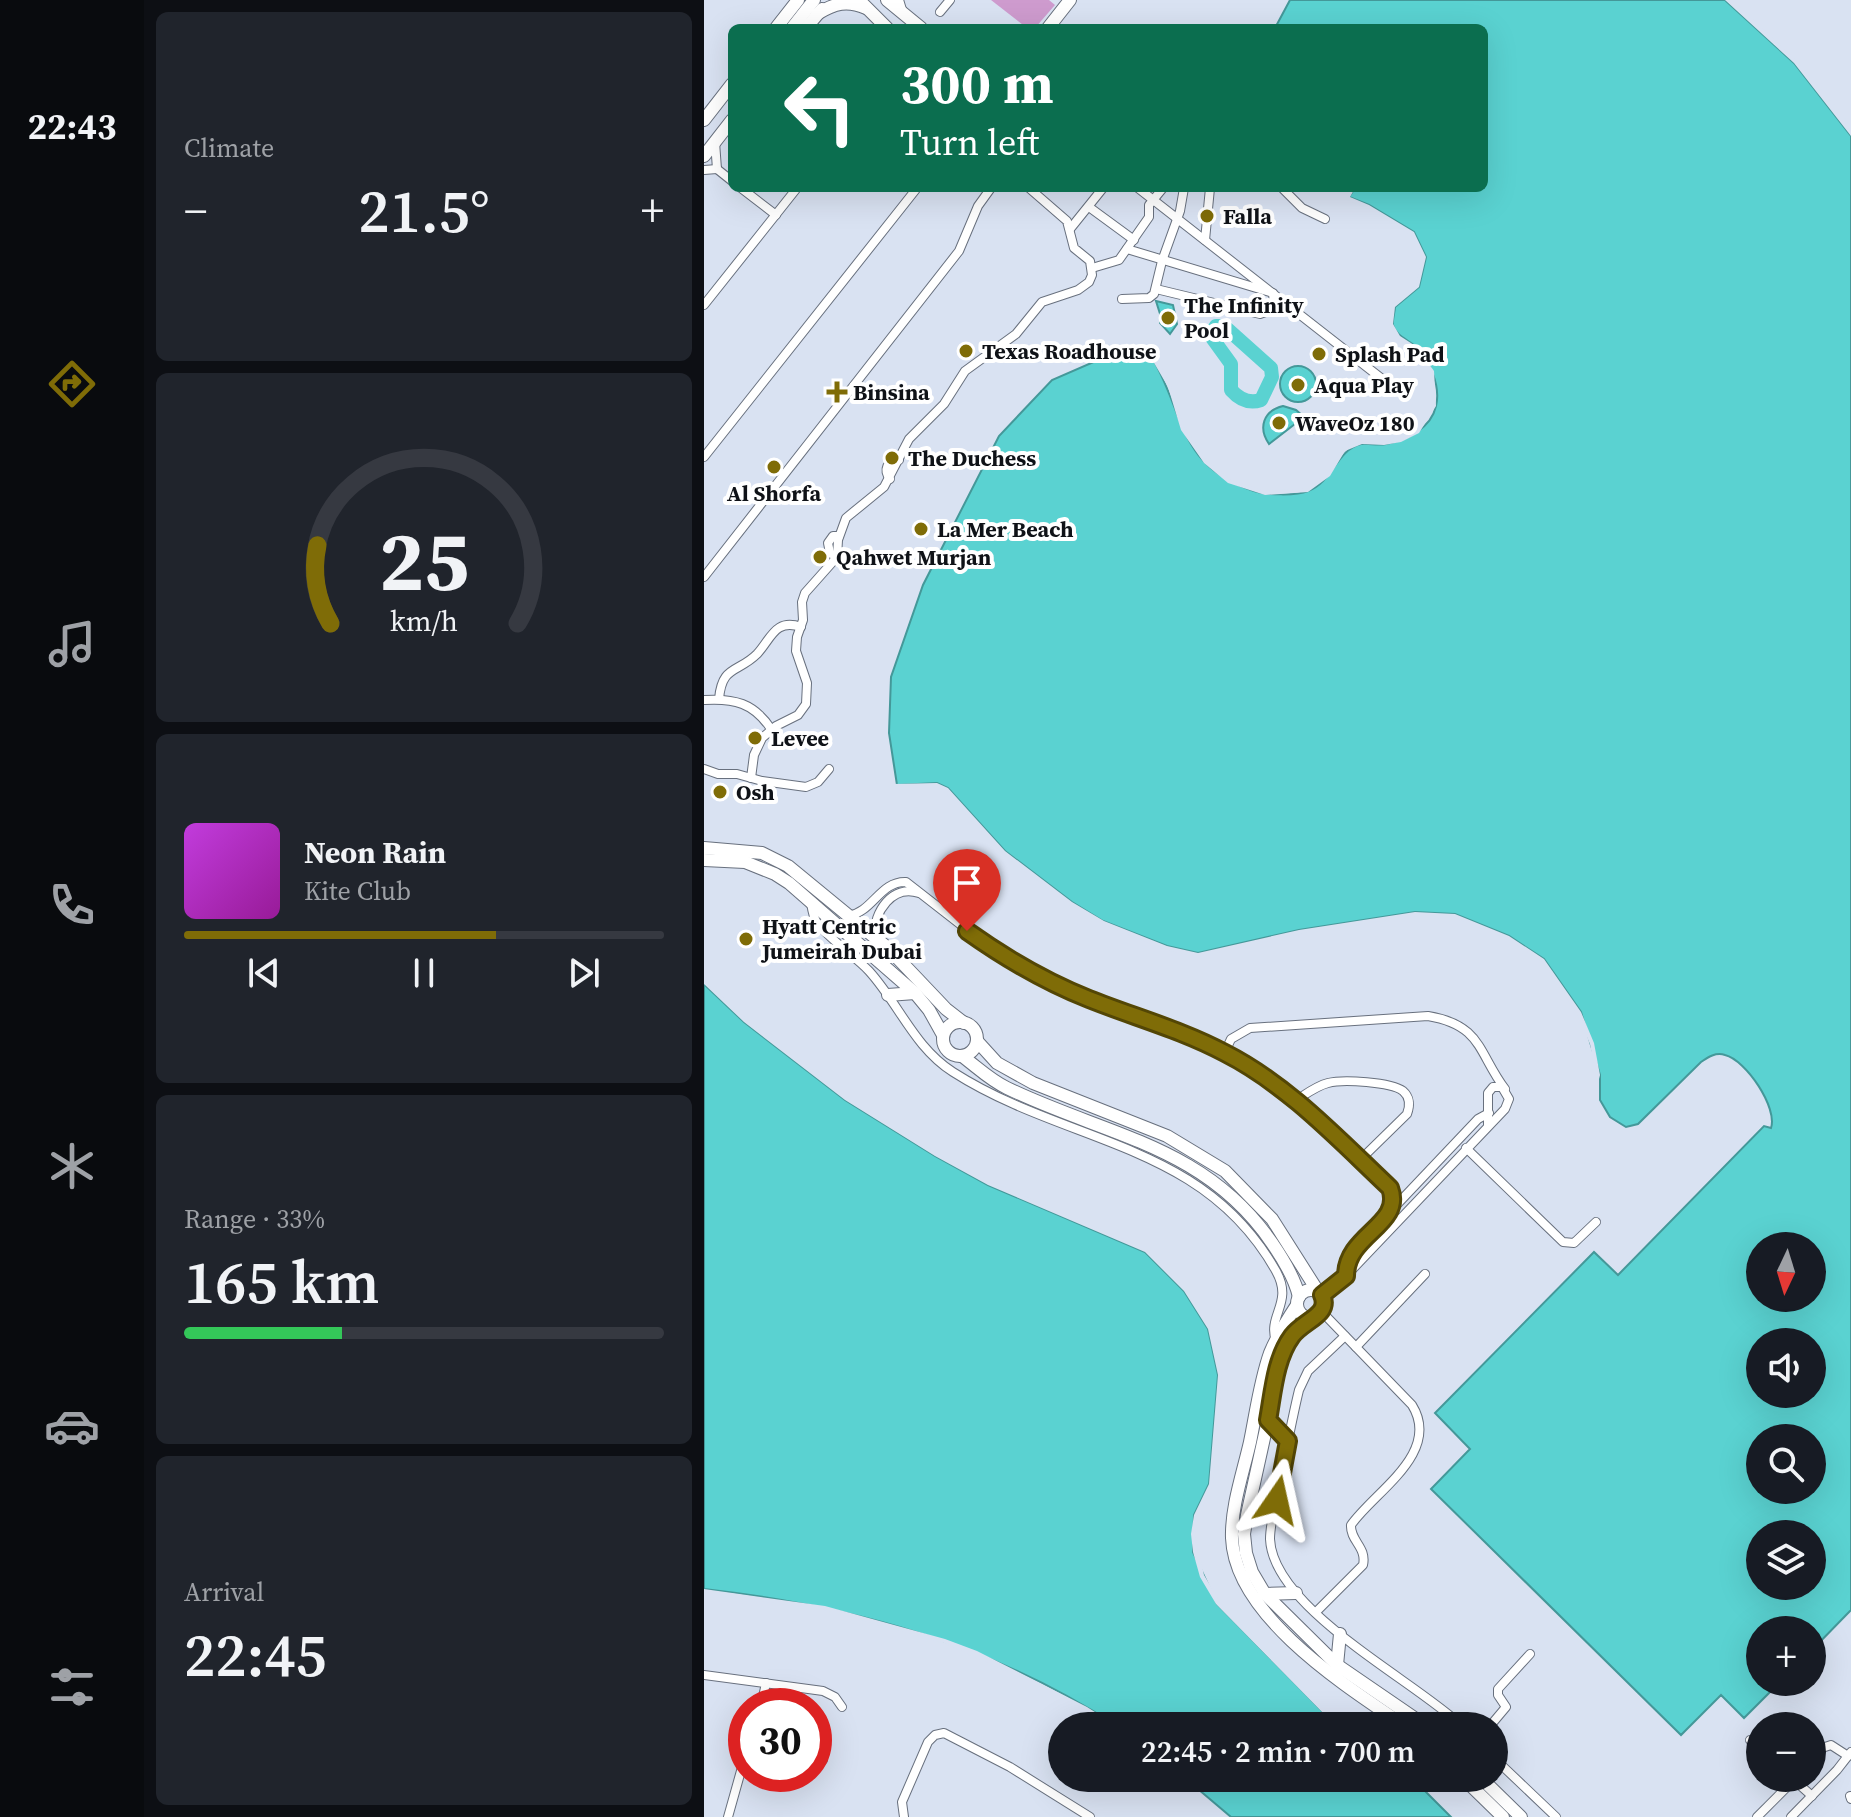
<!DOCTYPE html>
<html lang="en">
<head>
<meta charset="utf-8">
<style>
  body { margin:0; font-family:"Source Serif 4",serif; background:#20242c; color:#f1f3f6; height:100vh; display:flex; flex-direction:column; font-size:30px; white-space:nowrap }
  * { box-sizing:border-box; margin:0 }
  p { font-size:26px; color:#9ea1a6 }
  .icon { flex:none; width:44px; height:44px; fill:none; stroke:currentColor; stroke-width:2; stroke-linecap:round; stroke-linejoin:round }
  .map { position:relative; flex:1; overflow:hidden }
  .details { display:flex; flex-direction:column; gap:12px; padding:12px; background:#0d0f14; width:560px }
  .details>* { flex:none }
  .hud { position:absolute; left:24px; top:24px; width:760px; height:168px; border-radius:12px; box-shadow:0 8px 32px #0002; background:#0b6e4f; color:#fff; overflow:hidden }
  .needle { width:52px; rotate:184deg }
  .controls { position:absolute; left:1042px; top:1232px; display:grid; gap:16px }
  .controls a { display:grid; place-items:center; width:80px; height:80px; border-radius:50%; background:#171b24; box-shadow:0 8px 32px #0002; font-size:40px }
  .speed { position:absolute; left:24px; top:1688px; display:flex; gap:16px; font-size:40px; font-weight:700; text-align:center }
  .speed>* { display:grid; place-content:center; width:104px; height:104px; border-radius:50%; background:#171b24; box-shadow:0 8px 32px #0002; line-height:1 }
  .speed .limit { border:12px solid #d22; background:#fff; color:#111 }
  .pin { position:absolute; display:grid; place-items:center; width:68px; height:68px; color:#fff; margin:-82px -34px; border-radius:50% 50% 50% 0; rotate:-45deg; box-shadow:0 0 8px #0007 }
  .pin .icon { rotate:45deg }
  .me { position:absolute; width:88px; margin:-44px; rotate:11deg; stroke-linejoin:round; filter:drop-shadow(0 0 6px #0008) }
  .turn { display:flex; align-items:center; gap:28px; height:168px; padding:0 40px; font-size:36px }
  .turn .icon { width:104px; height:104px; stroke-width:2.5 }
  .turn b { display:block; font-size:56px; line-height:68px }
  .big { font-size:60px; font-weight:600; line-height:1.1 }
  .details .widget { flex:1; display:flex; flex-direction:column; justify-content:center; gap:12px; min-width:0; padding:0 28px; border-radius:12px; background:#20242c }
  .details .dial { align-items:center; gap:0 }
  .dial svg { height:208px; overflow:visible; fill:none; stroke:#363941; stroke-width:7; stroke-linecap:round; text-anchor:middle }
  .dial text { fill:#f1f3f6; stroke:none }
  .song { display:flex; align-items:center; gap:24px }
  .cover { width:96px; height:96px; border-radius:12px; background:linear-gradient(135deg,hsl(290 70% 55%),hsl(300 70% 35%)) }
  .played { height:8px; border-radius:4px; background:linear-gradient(90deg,#7f6c07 65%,#363941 65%) }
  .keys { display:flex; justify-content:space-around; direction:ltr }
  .heat { display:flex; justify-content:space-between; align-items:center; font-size:44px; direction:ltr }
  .charge { height:12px; border-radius:6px; background:linear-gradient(90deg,#34c759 33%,#363941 0) }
  .trip { position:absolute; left:344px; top:1712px; width:460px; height:80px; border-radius:40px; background:#171b24; box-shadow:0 8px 32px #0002; font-weight:600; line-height:80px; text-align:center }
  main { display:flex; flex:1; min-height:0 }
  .dock { display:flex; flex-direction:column; width:144px; justify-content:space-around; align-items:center; background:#090b0e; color:#9ea1a6 }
  .dock .icon { width:56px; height:56px }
  .dock .on { color:#7f6c07 }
  .dock b { font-size:36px; color:#f1f3f6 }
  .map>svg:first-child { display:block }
  .green { fill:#ce9bce }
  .water { fill:#5ad2d1; stroke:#449899; stroke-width:2; fill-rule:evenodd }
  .pier { fill:#d9e2f2 }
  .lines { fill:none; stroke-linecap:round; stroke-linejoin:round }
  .river { stroke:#5ad2d1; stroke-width:14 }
  .street-casing { stroke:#68707e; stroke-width:10 }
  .secondary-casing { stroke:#68707e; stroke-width:14 }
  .primary-casing { stroke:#68707e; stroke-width:14 }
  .street { stroke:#fff; stroke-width:8 }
  .secondary { stroke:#fff; stroke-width:12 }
  .primary { stroke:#fff; stroke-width:12 }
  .route-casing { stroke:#534605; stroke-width:20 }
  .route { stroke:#7f6c07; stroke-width:14 }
  .poi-dot { fill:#7f6c07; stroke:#fff; stroke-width:3 }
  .labels { text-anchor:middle; stroke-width:8; stroke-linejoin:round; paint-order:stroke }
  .poi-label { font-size:22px; font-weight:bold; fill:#0f1217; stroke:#fff; text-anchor:start }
</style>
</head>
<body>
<main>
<nav class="dock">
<b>22:43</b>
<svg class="icon on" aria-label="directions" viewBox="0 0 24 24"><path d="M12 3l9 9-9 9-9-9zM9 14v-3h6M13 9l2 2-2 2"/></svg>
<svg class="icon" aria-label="music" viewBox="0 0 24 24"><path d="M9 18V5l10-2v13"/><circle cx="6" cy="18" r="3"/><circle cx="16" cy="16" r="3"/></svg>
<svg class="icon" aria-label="phone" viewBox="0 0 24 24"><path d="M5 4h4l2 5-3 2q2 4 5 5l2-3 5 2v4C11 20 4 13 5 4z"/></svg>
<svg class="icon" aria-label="climate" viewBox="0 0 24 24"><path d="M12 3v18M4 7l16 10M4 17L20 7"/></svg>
<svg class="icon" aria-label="car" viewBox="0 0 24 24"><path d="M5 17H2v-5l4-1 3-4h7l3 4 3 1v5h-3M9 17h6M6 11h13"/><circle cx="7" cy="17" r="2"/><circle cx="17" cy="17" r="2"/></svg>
<svg class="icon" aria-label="filters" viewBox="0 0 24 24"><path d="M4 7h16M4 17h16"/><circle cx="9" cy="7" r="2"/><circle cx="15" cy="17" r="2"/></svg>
</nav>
<section class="details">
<div class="widget"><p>Climate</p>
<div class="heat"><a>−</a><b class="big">21.5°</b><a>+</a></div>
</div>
<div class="widget dial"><svg viewBox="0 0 100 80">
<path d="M14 69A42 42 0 1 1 86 69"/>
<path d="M14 69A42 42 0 0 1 9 39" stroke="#7f6c07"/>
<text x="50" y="56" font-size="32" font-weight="700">25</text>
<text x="50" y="72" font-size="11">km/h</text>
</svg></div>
<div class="widget">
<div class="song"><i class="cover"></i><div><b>Neon Rain</b><p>Kite Club</p></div></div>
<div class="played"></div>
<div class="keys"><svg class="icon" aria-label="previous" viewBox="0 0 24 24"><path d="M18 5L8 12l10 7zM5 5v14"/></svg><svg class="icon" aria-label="pause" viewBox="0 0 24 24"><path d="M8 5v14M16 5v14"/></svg><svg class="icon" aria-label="next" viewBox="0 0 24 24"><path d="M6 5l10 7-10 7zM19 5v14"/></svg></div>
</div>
<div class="widget"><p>Range · 33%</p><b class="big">165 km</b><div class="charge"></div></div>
<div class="widget"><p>Arrival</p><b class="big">22:45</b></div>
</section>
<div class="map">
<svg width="1147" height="1817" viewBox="0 0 1147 1817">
  <rect width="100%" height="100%" fill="#d9e2f2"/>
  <polygon class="green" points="287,0 345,0 351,5 331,28 323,28"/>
  <g class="water">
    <path d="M 586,0 L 1021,0 L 1090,63 L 1147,136 L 1147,1610 L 1108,1650 L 1108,1630 L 1056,1630 L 1056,1682 L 1076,1682 L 1040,1718 L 1017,1695 L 977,1735 L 727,1489 L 766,1449 L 731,1413 L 890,1252 L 914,1275 L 1060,1126 L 1067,1128 C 1074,1108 1042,1060 1021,1055 C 1012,1052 1004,1057 997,1062 L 934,1124 L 922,1127 L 906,1117 L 896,1100 L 896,1075 L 877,1012 L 840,959 L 805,936 L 751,914 L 711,912 L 595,930 L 494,953 L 463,946 L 399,921 L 368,902 L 301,851 L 244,788 L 233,783 L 193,785 L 185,733 L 187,677 L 219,585 L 295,436 L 348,380 L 401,357 L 445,352 C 482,412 471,465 550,491 C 562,495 592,496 604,491 C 629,482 632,450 657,444 C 665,443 674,446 682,444 C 702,440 727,429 732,406 C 737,386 725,358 711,346 C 703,339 692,336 689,325 C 688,320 691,312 691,307 L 715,287 L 722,257 L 710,232 L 665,205 L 645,197 L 651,188 L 780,188 L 780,28 L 571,28 ZM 1056,1246 L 1108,1246 L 1108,1298 L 1056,1298 ZM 1056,1342 L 1108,1342 L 1108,1394 L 1056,1394 ZM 1056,1438 L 1108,1438 L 1108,1490 L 1056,1490 ZM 1056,1534 L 1108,1534 L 1108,1586 L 1056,1586 Z"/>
    <polygon points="452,301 469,305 473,324 466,334 456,323 457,317"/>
    <circle cx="594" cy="384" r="18"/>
    <path d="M 579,406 L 592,410 L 600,417 L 565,444 C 554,428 559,411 579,406 Z"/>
    <path d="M 0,984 L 40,1022 L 141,1100 L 231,1156 L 284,1185 L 441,1252 L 480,1291 L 504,1329 L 514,1375 L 505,1484 L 490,1515 L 489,1552 L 513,1604 L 633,1726 L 413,1726 C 285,1643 149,1606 0,1589 Z"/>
    <polygon points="481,1778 708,1778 747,1817 527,1817"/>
  </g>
  <g class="pier">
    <polygon points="1021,0 1027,0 1033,4 1093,61 1138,114 1147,128 1147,136 1090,63"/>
    <polygon points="646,188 651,188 646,197 665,205 710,232 722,257 715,287 691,307 689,324 696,336 713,347 730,371 732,406 715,433 697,442 680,445 658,444 641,451 626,476 604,492 561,495 524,483 500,463 477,430 464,387 442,349 448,350 455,361 467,386 481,428 503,460 526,479 562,491 602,488 623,473 639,447 658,440 695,438 712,430 728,405 726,373 710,350 693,338 685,324 688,304 712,285 718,258 707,235 664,209 643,200 642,196"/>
    <polygon points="233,783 244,788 301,851 368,902 400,921 463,946 494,953 595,930 711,912 751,914 805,936 840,959 877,1012 890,1043 896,1075 892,1091 892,1076 886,1044 873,1014 838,962 804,939 750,918 712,916 596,934 494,957 462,950 398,924 365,905 298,854 241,792 232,787 192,789 189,784"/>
    <polygon points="0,980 42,1018 143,1096 233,1153 286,1181 443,1249 483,1288 508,1327 518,1375 509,1485 494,1516 491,1534 500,1575 516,1602 637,1726 633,1726 622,1716 512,1604 496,1577 489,1552 487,1534 490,1515 505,1484 514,1375 504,1329 480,1291 441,1252 284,1185 231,1156 141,1100 40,1022 0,984"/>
    <polygon points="0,1589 121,1606 241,1639 273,1651 383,1707 413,1726 405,1726 381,1710 317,1678 240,1643 120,1610 0,1593"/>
  </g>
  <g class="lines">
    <path class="river" d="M 512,326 L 520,326 L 567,368 L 568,377 L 557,400 C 545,404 535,399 527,390 L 527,364 L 506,335 Z"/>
    <g class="street-casing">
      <g id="street">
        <polyline points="236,12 246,0"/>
        <polyline points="11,142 13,169"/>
        <polyline points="13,169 28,181"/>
        <polyline points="0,170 13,169"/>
        <polyline points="37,188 72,215"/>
        <polyline points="434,188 682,382"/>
        <polyline points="578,188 598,208 621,219"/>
        <polyline points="385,207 430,240"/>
        <polyline points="366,229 399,188"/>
        <polyline points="501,240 506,188"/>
        <polyline points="423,249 569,293 570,305 567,310 556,314 452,289"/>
        <polyline points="388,268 415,260 445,217 445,205 459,188"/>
        <polyline points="418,299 445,298 450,294 458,261 476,211 480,188"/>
        <polyline points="0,305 93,188"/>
        <polyline points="0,457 213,188"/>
        <path d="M 186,479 C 179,470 183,460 195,460"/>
        <polyline points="133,557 126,553 124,543 129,536 135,536"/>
        <polyline points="0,577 255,251 274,206 287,188"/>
        <path d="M 15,699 C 18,665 34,673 53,654 C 67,639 71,618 97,627"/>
        <path d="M 0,700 C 30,698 50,703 67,729"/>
        <polyline points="0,769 14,774 33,774 58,781 102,787 114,782 125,769"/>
        <polyline points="47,778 50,755 58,738 72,726 94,715 102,704 103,683 92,651 93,637 99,620 98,602 101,593 133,557 134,540 142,518 180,487 205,439 240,404 261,371 312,334 338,302 374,290 385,282 388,275 386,261 370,248 363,221 325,188"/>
        <path d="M 107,903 C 108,909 109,916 112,921 C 121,936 151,956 165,971 C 195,1004 210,1047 249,1072 C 363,1145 499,1141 572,1271 C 590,1303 563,1315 572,1341"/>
        <path d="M 144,916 C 169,912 176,881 202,882 L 279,942 L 346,982 L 409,1009 L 483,1036 L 541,1064 L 591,1101 L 686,1188 L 689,1202 L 687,1211"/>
        <path d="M 170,936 C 170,912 188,884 215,893"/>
        <path d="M 521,1052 L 527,1039 L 546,1028 L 724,1016 C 778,1025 774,1053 801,1089"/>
        <path d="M 591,1101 C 602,1094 612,1086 624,1083 C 639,1079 687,1082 699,1091 C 706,1097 706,1106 703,1114 L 656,1160"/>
        <polyline points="762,1148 859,1242 870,1243 892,1222"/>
        <polyline points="642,1276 646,1254 774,1119 785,1113"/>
        <polyline points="618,1295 642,1276 801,1109 805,1099 798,1087 789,1087 784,1093 784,1125"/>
        <path d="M 641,1336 L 604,1371 L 595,1390 C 587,1423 581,1457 574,1491 C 571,1507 566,1524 566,1539 C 569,1609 711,1681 758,1726"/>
        <polyline points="652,1347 721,1274"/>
        <path d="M 612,1612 L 659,1565 C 663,1547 646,1541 647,1525 C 670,1492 738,1453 708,1405 L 618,1312"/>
        <polyline points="0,1675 119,1691 131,1697 138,1707"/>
        <polyline points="57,1706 62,1683"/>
        <polyline points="786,1726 802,1707 794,1695 794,1689 826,1654"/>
        <polyline points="1046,1740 1056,1749"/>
        <polyline points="110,1758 119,1760"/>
        <polyline points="790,1758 852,1817"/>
        <polyline points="1108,1759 1118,1748 1127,1745 1144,1756"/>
        <polyline points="1089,1779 1108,1796"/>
        <polyline points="1146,1796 1147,1799"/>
        <polyline points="24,1817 42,1753"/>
        <polyline points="200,1817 198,1802 224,1742 231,1735 240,1733 306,1767 386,1817"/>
        <polyline points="1053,1817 1090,1780"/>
        <polyline points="1087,1817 1133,1770 1147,1752"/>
      </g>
    </g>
    <g class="secondary-casing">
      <g id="secondary">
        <polyline points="183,0 217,28"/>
        <polyline points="157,2 183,28"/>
        <polyline points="344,28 366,0"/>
        <polyline points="0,848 58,853 84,866 185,949 242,1009 260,1023"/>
        <polyline points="0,860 41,862 71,874 85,883 211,993 225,1010 239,1035"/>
        <polyline points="184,995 211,993"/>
        <circle cx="256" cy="1039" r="17"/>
        <polyline points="273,1041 293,1063 329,1083 463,1136 521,1171 568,1219 615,1293"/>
        <path d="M 258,1056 C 273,1067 286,1080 303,1088 C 402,1136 501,1145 568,1243 C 579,1259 591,1278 595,1297"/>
        <circle cx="607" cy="1304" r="14"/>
        <path d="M 593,1305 C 583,1320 573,1336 566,1353 C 556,1381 552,1413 546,1442 C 539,1473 527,1507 528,1538 C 531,1616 642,1686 701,1726"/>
        <polyline points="607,1317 585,1340 577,1361 543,1515 540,1534 542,1553 548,1572 561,1594 633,1665 722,1726"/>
        <polyline points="564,1420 584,1441"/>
        <polyline points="561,1594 592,1593"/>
        <polyline points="633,1665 636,1634"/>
        <polyline points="759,1778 799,1817"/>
        <polyline points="777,1778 817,1817"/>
      </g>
    </g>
    <g class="primary-casing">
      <g id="primary">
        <polyline points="193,0 196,10"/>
        <path d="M 113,14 C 131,3 143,0 162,8"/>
        <polyline points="72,28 94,0"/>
        <polyline points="88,28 110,0"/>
        <polyline points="102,28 118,9"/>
        <polyline points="0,120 28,84"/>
        <polyline points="0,156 28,120"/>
      </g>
    </g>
    <use href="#street" class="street"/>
    <use href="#secondary" class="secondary"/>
    <use href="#primary" class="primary"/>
  </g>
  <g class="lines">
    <g class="route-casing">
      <path id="route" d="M 263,931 C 301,958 342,982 385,999 C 430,1017 478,1030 521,1053 C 584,1085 635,1140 686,1188 C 700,1225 642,1234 642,1276 L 618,1295 C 627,1315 600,1320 588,1336 C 571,1359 569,1393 564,1420 L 584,1441 L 573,1500"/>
    </g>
    <use href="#route" class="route"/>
  </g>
  <g class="poi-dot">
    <circle cx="503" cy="216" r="8"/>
    <circle cx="464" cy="318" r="8"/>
    <circle cx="262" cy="351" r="8"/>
    <circle cx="615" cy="354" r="8"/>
    <circle cx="594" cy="385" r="8"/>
    <path d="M129 380h8v8h8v8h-8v8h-8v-8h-8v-8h8z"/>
    <circle cx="575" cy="423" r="8"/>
    <circle cx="188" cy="458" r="8"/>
    <circle cx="70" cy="467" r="8"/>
    <circle cx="217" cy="529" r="8"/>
    <circle cx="116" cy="557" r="8"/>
    <circle cx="51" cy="738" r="8"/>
    <circle cx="16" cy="792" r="8"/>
    <circle cx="42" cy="939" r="8"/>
  </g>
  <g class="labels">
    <g class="poi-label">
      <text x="519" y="224">Falla</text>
      <text x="480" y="313">The Infinity<tspan x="480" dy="25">Pool</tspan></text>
      <text x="278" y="359">Texas Roadhouse</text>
      <text x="631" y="362">Splash Pad</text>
      <text x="610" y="393">Aqua Play</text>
      <text x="149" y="400">Binsina</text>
      <text x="591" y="431">WaveOz 180</text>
      <text x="204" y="466">The Duchess</text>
      <text x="70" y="501" text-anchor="middle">Al Shorfa</text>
      <text x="233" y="537">La Mer Beach</text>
      <text x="132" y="565">Qahwet Murjan</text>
      <text x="67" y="746">Levee</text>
      <text x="32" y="800">Osh</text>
      <text x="58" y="934">Hyatt Centric<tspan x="58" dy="25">Jumeirah Dubai</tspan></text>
    </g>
  </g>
</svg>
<div class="controls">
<a><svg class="needle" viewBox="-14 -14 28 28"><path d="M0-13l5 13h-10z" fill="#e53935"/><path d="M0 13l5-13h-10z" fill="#9ea1a6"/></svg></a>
<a><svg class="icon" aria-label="sound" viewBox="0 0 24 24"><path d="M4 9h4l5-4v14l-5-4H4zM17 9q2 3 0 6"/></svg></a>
<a><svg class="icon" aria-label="search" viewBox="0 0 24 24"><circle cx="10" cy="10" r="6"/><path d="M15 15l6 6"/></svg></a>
<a><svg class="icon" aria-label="layers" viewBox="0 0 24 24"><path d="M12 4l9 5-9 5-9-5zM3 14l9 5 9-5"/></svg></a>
<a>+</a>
<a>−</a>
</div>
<div class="speed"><div class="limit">30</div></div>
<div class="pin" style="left:263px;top:931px;background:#d93025"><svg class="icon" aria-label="arrive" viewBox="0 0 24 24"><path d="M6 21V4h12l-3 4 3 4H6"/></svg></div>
<svg class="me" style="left:573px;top:1500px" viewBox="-20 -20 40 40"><path d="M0-17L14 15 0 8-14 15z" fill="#7f6c07" stroke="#fff" stroke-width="4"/></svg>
<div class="trip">22:45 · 2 min · 700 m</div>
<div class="hud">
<div class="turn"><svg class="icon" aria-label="left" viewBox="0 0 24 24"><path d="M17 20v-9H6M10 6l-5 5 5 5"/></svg><div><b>300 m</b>Turn left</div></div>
</div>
</div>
</main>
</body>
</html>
